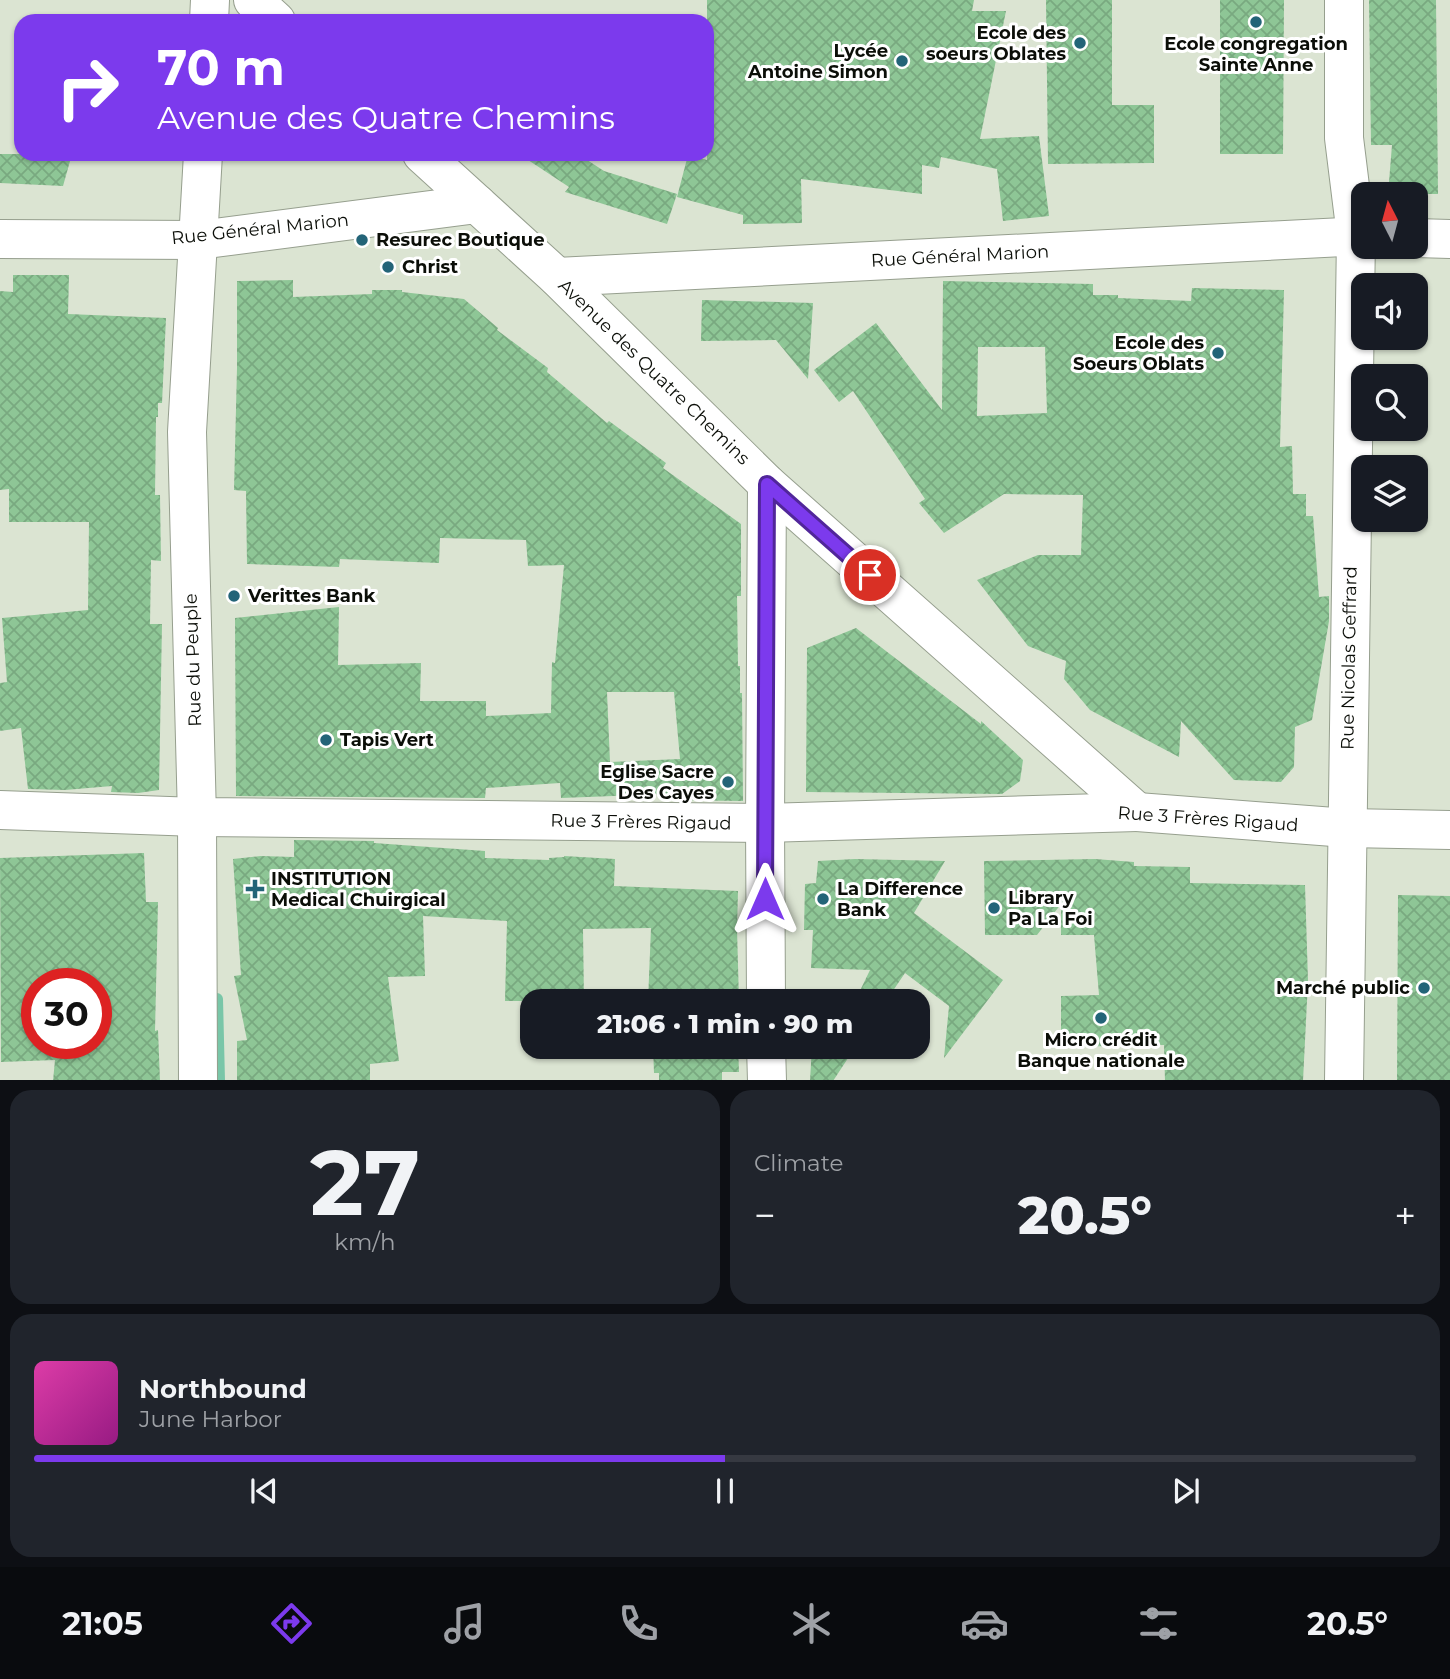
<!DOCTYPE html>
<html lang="en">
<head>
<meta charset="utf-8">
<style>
  body { margin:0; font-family:Montserrat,sans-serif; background:#20242c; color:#f1f3f6; height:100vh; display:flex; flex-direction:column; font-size:26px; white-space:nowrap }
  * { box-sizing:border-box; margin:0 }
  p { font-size:23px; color:#9ea1a6 }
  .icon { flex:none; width:38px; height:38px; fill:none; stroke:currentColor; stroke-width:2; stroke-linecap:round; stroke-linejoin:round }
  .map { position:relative; height:1080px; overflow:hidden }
  .panel { display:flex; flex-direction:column; gap:10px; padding:10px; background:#0d0f14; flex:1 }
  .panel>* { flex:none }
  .guide { position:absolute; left:14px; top:14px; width:700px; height:147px; border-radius:21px; box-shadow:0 2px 5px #0004; background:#7c3aed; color:#fff; overflow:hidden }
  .needle { width:46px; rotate:354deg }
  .controls { position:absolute; left:1351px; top:182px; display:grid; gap:14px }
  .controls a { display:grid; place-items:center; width:77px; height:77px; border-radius:14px; background:#171b24; box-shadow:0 2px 5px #0004; font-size:35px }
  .speed { position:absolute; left:21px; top:968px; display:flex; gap:14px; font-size:35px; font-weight:700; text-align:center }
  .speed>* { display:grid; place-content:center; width:91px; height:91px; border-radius:50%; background:#171b24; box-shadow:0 2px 5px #0004; line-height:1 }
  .speed .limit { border:10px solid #d22; background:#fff; color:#111 }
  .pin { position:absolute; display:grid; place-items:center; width:60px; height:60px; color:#fff; margin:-30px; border:4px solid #fff; border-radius:50%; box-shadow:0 2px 7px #0007 }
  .me { position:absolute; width:77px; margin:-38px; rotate:0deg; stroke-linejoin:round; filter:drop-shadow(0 0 5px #0008) }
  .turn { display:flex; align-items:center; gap:24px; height:147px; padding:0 28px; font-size:32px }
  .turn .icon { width:91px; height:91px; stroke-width:2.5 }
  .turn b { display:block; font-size:49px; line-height:60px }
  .big { font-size:52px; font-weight:800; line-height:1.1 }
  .panel .card { flex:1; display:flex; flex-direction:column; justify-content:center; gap:10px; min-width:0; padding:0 24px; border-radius:21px; background:#20242c }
  .panel .dial { align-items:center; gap:0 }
  .dial b { font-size:91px; line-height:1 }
  .song { display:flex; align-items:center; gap:21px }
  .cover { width:84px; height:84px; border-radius:10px; background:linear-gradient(135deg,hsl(320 70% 55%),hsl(310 70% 35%)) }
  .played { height:7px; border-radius:4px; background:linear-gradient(90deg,#7c3aed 50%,#363941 50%) }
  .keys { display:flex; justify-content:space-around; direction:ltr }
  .heat { display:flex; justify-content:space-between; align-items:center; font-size:38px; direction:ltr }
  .panel .tiles { flex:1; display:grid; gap:10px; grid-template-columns:1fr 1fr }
  .card:last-child { grid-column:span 2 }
  .trip { position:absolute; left:520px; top:989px; width:410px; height:70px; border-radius:21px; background:#171b24; box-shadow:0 2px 5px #0004; font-weight:800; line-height:70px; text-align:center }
  .tabs { display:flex; height:112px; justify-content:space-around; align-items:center; background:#090b0e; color:#9ea1a6 }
  .tabs .icon { width:49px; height:49px }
  .tabs .current { color:#7c3aed }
  .tabs b { font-size:32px; color:#f1f3f6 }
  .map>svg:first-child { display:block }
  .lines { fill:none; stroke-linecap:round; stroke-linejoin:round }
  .stream { stroke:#79c6a8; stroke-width:12 }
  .building { fill:url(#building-cross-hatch); fill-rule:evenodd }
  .minor-casing { stroke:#969f8e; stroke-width:40 }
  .tertiary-casing { stroke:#969f8e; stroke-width:40 }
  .secondary-casing { stroke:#969f8e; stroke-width:40 }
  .minor { stroke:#fff; stroke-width:38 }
  .tertiary { stroke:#fff; stroke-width:38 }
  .secondary { stroke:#fff; stroke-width:38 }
  .route-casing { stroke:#51269a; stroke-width:18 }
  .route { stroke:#7c3aed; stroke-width:12 }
  .poi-dot { fill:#236478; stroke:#fff; stroke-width:2.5 }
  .labels { text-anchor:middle; stroke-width:6; stroke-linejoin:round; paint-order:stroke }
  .poi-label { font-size:18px; font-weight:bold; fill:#0b0e08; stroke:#fff; text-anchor:start }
  .street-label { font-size:18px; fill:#0b0e08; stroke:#fff }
</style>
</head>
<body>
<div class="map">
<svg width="1450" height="1081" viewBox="0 0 1450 1081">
  <defs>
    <pattern id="building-cross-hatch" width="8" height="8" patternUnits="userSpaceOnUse" patternTransform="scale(1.75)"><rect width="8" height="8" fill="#8ec696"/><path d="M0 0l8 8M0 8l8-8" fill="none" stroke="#79a980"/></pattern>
  </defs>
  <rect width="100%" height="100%" fill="#dbe4d2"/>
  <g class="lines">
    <polyline class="stream" points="217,999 219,1081"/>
  </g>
  <g class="building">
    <polygon points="707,0 974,0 972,11 1006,11 980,139 1039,136 1049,216 1003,221 997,169 941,157 939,168 922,165 922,194 801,179 802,223 743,224 743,215 677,197 688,155 707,160"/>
    <polygon points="1046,0 1112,0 1112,105 1154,105 1154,163 1048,164"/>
    <polygon points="1220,0 1284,0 1283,154 1220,154"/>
    <polygon points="1369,0 1436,0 1438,194 1388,194 1392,145 1371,145"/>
    <polygon points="0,154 72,154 63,186 0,183"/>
    <polygon points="519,154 578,154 604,171 677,194 667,224 565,192 569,187"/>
    <polygon points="13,275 69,275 68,314 166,318 162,403 158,403 158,417 156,417 155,495 160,495 161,561 151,560 150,624 162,624 159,790 138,793 111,792 112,786 65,790 28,789 21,728 0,731 0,683 7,682 2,618 88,610 89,522 9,522 9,489 0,490 0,291 13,292"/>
    <path d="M 293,280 L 293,297 L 372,294 L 372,290 L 402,290 L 402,292 L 464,299 L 498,328 L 497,330 L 548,368 L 547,372 L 607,423 L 609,421 L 666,463 L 663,468 L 741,524 L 741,596 L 737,596 L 738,666 L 740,666 L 740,693 L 742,693 L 743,801 L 666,800 L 666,794 L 561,798 L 560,783 L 486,788 L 485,798 L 236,796 L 235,618 L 339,607 L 338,665 L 421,663 L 420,701 L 486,701 L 486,716 L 551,713 L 552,662 L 555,663 L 564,565 L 528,566 L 526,540 L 440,538 L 439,563 L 340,559 L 339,567 L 247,564 L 246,491 L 234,490 L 237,368 L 237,281 ZM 607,692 L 674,692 L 680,759 L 610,762 Z"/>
    <path d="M 943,281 L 1093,284 L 1093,295 L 1118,295 L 1118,298 L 1191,301 L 1192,288 L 1284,290 L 1280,447 L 1292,446 L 1293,494 L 1306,494 L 1306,516 L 1313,516 L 1319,597 L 1329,596 L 1329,621 L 1312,720 L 1295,727 L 1294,767 L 1281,782 L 1234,780 L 1181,721 L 1179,757 L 1090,710 L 1064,679 L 1066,661 L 1028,646 L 977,580 L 1038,555 L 1081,555 L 1083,495 L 1004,494 L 944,533 L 919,503 L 925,499 L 853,391 L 839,402 L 814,370 L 876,323 L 942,410 ZM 978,347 L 1045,347 L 1047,413 L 977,416 Z"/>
    <polygon points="702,300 813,303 808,379 776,340 701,341"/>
    <polygon points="856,628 981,724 981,721 1023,760 1020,781 1002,794 806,792 807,648"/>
    <polygon points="294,840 374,841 374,843 485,851 485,858 549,860 549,858 564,857 564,856 615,859 614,886 738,891 737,929 739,1001 648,1001 651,928 583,929 584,1001 505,1001 507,921 423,916 425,976 388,977 399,1061 370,1064 370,1081 237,1081 237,1041 247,1040 234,976 241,975 233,859 261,856 294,857"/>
    <path d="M 144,853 L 146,902 L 158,902 L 155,1031 L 158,1030 L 160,1081 L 53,1081 L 55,1060 L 1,1062 L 0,858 ZM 37,984 L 96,984 L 96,1043 L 37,1043 Z"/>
    <polygon points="855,859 945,861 914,913 1003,980 944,1058 949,1006 905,973 886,1001 855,1001 870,970 811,968 813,930 804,930 805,884 816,883 818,861"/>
    <polygon points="1095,859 1134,862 1134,866 1190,867 1190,883 1305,885 1308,981 1303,1081 1165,1081 1164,1045 1061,1047 1061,996 1099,995 1094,935 1061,935 1061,904 1037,935 985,935 984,861"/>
    <polygon points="1398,895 1450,896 1450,1081 1397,1081"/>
    <polygon points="653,1046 738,1046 739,1072 722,1072 722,1081 659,1081 659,1073 654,1073"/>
    <polygon points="812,1046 856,1046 833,1081 810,1081"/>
  </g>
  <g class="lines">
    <g class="minor-casing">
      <g id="minor">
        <polyline points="209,21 210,0"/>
        <polyline points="1416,238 1450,239"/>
        <polyline points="557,277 1363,236"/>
        <polyline points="0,810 197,817 765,823 1137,812"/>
        <polyline points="766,1001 765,823 767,484"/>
        <polyline points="766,1046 767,1081"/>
        <polyline points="198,1081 197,817 187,432 203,154"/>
        <polyline points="1344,1081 1356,235 1344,138 1344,0"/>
      </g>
    </g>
    <g class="tertiary-casing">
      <g id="tertiary">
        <polyline points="0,239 199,240 477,204"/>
        <polyline points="1137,812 1347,828 1450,830"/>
      </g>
    </g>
    <g class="secondary-casing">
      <g id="secondary">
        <polyline points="253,0 276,21"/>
        <polyline points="422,154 557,277 767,484 1137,812"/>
      </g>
    </g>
    <use href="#minor" class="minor"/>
    <use href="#tertiary" class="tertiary"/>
    <use href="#secondary" class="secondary"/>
  </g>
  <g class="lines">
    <g class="route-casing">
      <polyline id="route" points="765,899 767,484 870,575"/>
    </g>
    <use href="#route" class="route"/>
  </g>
  <g class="poi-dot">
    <circle cx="1256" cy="22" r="7"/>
    <circle cx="1080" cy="43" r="7"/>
    <circle cx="902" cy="61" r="7"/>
    <circle cx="362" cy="240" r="7"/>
    <circle cx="388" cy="267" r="7"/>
    <circle cx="1218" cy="353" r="7"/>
    <circle cx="234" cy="596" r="7"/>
    <circle cx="326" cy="740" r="7"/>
    <circle cx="728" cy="782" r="7"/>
    <path d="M251.5 878.5h7v7h7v7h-7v7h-7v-7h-7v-7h7z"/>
    <circle cx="823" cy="899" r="7"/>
    <circle cx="994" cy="908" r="7"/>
    <circle cx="1424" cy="988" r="7"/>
    <circle cx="1101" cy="1018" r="7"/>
  </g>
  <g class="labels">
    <g class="poi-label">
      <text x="1066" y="39" text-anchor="end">Ecole des<tspan x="1066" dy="21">soeurs Oblates</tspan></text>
      <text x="1256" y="50" text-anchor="middle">Ecole congregation<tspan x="1256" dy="21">Sainte Anne</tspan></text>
      <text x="888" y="57" text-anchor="end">Lycée<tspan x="888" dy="21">Antoine Simon</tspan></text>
      <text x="376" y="246">Resurec Boutique</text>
      <text x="402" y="273">Christ</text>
      <text x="1204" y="349" text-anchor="end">Ecole des<tspan x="1204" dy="21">Soeurs Oblats</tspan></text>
      <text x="248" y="602">Verittes Bank</text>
      <text x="340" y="746">Tapis Vert</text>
      <text x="714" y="778" text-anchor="end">Eglise Sacre<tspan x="714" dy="21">Des Cayes</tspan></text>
      <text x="271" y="885">INSTITUTION<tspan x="271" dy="21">Medical Chuirgical</tspan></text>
      <text x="837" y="895">La Difference<tspan x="837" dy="21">Bank</tspan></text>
      <text x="1008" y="904">Library<tspan x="1008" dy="21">Pa La Foi</tspan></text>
      <text x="1410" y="994" text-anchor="end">Marché public</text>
      <text x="1101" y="1046" text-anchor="middle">Micro crédit<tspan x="1101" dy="21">Banque nationale</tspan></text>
    </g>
    <g class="street-label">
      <text transform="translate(260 229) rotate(-6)" y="6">Rue Général Marion</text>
      <text transform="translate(960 256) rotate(-3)" y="6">Rue Général Marion</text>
      <text transform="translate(654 372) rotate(44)" y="6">Avenue des Quatre Chemins</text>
      <text transform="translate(1349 658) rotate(-89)" y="6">Rue Nicolas Geffrard</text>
      <text transform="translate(193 660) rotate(-92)" y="6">Rue du Peuple</text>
      <text transform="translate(1208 819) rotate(4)" y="6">Rue 3 Frères Rigaud</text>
      <text transform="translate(641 822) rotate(1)" y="6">Rue 3 Frères Rigaud</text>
    </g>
  </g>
</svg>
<div class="controls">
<a><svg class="needle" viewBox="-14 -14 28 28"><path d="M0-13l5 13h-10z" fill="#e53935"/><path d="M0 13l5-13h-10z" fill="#9ea1a6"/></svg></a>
<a><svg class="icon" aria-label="sound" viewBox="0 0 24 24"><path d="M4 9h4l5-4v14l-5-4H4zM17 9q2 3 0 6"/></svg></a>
<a><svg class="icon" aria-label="search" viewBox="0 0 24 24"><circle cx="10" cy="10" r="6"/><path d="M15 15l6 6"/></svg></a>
<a><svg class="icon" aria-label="layers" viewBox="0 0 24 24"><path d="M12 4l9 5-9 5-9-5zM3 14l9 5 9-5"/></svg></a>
</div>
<div class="speed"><div class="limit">30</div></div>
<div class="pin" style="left:870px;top:575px;background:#d93025"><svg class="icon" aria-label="arrive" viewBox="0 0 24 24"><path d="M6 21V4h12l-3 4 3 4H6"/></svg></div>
<svg class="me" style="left:765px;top:899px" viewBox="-20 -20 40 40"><path d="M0-17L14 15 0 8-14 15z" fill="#7c3aed" stroke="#fff" stroke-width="4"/></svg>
<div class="trip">21:06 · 1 min · 90 m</div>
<div class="guide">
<div class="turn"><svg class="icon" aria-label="right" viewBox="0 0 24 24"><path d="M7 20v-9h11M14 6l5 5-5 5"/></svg><div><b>70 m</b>Avenue des Quatre Chemins</div></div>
</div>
</div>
<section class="panel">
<div class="tiles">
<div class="card dial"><b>27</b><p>km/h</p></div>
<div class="card"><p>Climate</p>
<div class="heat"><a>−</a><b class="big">20.5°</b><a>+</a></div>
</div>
<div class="card">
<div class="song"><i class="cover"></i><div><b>Northbound</b><p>June Harbor</p></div></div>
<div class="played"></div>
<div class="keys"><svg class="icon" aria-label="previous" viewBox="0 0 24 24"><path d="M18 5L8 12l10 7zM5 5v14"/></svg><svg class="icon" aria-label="pause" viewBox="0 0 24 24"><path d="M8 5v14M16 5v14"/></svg><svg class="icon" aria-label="next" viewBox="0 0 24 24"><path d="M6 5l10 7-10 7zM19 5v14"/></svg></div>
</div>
</div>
</section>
<nav class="tabs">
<b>21:05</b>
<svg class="icon current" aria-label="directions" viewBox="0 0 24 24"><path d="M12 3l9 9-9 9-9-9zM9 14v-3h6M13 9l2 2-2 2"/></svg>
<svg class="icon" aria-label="music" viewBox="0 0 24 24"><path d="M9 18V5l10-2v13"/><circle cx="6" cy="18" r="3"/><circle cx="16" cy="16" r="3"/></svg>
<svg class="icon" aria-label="phone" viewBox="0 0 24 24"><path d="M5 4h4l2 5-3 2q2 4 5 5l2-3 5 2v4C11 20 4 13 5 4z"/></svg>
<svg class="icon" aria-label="climate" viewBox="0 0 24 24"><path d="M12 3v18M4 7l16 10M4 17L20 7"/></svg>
<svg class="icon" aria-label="car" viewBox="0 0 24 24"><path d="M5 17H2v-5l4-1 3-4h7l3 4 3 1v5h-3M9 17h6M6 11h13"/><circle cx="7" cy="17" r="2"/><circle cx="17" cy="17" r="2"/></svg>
<svg class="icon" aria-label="filters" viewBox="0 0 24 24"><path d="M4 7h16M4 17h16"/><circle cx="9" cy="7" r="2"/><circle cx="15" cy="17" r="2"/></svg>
<b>20.5°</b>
</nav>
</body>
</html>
